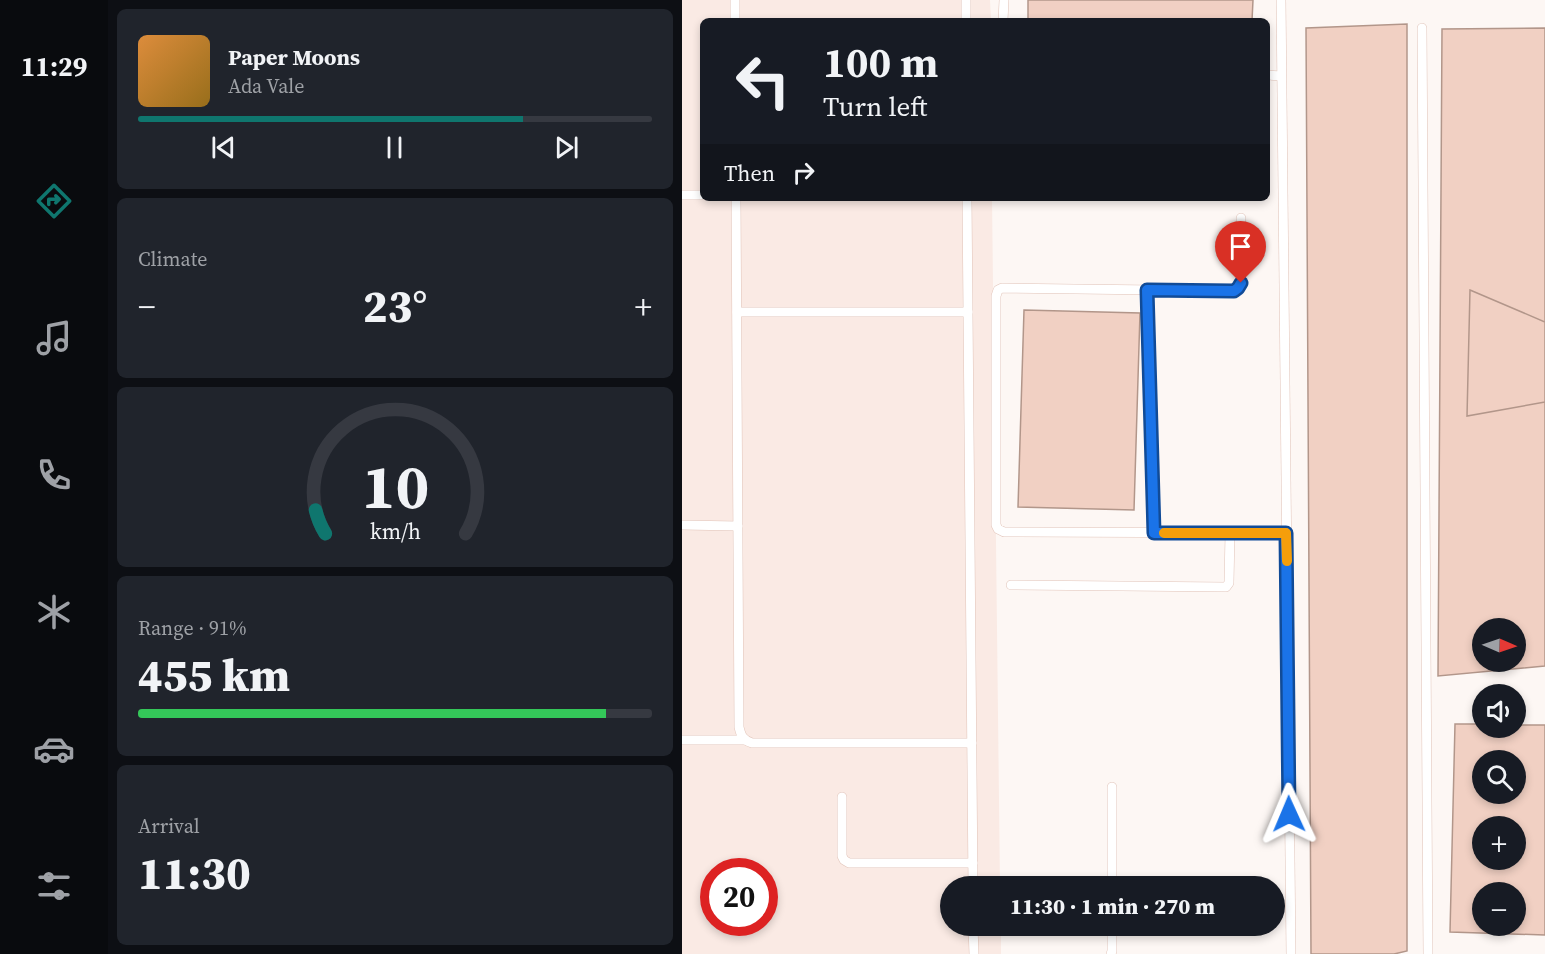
<!DOCTYPE html>
<html lang="en">
<head>
<meta charset="utf-8">
<style>
  body { margin:0; font-family:"Source Serif 4",serif; background:#20242c; color:#f1f3f6; height:100vh; display:flex; flex-direction:column; font-size:22px; white-space:nowrap }
  * { box-sizing:border-box; margin:0 }
  p { font-size:20px; color:#9ea1a6 }
  .icon { flex:none; width:33px; height:33px; fill:none; stroke:currentColor; stroke-width:2; stroke-linecap:round; stroke-linejoin:round }
  .map { position:relative; flex:1; overflow:hidden }
  .drawer { display:flex; flex-direction:column; gap:9px; padding:9px; background:#0d0f14; width:574px }
  .drawer>* { flex:none }
  .top-card { position:absolute; left:18px; top:18px; width:570px; height:183px; border-radius:9px; box-shadow:0 3px 9px #0003; background:#171b24; color:#f1f3f6; overflow:hidden }
  .needle { width:39px; rotate:92deg }
  .fabs { position:absolute; left:790px; top:618px; display:grid; gap:12px }
  .fabs a { display:grid; place-items:center; width:54px; height:54px; border-radius:50%; background:#171b24; box-shadow:0 3px 9px #0003; font-size:30px }
  .speed { position:absolute; left:18px; top:858px; display:flex; gap:12px; font-size:30px; font-weight:700; text-align:center }
  .speed>* { display:grid; place-content:center; width:78px; height:78px; border-radius:50%; background:#171b24; box-shadow:0 3px 9px #0003; line-height:1 }
  .speed .limit { border:9px solid #d22; background:#fff; color:#111 }
  .pin { position:absolute; display:grid; place-items:center; width:51px; height:51px; color:#fff; margin:-62px -26px; border-radius:50% 50% 50% 0; rotate:-45deg; box-shadow:0 0 6px #0007 }
  .pin .icon { rotate:45deg }
  .me { position:absolute; width:66px; margin:-33px; rotate:359deg; stroke-linejoin:round; filter:drop-shadow(0 0 4px #0008) }
  .turn { display:flex; align-items:center; gap:21px; height:126px; padding:0 24px; font-size:27px }
  .turn .icon { width:78px; height:78px; stroke-width:2.5 }
  .turn b { display:block; font-size:42px; line-height:51px }
  .then { display:flex; align-items:center; height:57px; padding:0 24px; background:#0003; gap:12px; font-size:22px }
  .big { font-size:45px; font-weight:800; line-height:1.1 }
  .drawer .tile { flex:1; display:flex; flex-direction:column; justify-content:center; gap:9px; min-width:0; padding:0 21px; border-radius:9px; background:#20242c }
  .drawer .dial { align-items:center; gap:0 }
  .dial svg { height:156px; overflow:visible; fill:none; stroke:#363941; stroke-width:7; stroke-linecap:round; text-anchor:middle }
  .dial text { fill:#f1f3f6; stroke:none }
  .song { display:flex; align-items:center; gap:18px }
  .cover { width:72px; height:72px; border-radius:9px; background:linear-gradient(135deg,hsl(30 70% 55%),hsl(40 70% 35%)) }
  .played { height:6px; border-radius:3px; background:linear-gradient(90deg,#0f766e 75%,#363941 75%) }
  .keys { display:flex; justify-content:space-around; direction:ltr }
  .heat { display:flex; justify-content:space-between; align-items:center; font-size:33px; direction:ltr }
  .charge { height:9px; border-radius:4px; background:linear-gradient(90deg,#34c759 91%,#363941 0) }
  .trip { position:absolute; left:258px; top:876px; width:345px; height:60px; border-radius:30px; background:#171b24; box-shadow:0 3px 9px #0003; font-weight:800; line-height:60px; text-align:center }
  main { display:flex; flex:1; min-height:0 }
  .dock { display:flex; flex-direction:column; width:108px; justify-content:space-around; align-items:center; background:#090b0e; color:#9ea1a6 }
  .dock .icon { width:42px; height:42px }
  .dock .active { color:#0f766e }
  .dock b { font-size:27px; color:#f1f3f6 }
  .map>svg:first-child { display:block }
  .built { fill:#faeae4; fill-rule:evenodd }
  .building { fill:#f1d0c3; stroke:#b2968a; stroke-width:1.5; fill-rule:evenodd }
  .lines { fill:none; stroke-linecap:round; stroke-linejoin:round }
  .service-casing { stroke:#e1c3b8; stroke-width:10 }
  .service { stroke:#fff; stroke-width:9 }
  .route-casing { stroke:#114b97; stroke-width:15 }
  .route { stroke:#1a73e8; stroke-width:10 }
  .slow { stroke:#f59e0b; stroke-width:10 }
</style>
</head>
<body>
<main>
<nav class="dock">
<b>11:29</b>
<svg class="icon active" aria-label="directions" viewBox="0 0 24 24"><path d="M12 3l9 9-9 9-9-9zM9 14v-3h6M13 9l2 2-2 2"/></svg>
<svg class="icon" aria-label="music" viewBox="0 0 24 24"><path d="M9 18V5l10-2v13"/><circle cx="6" cy="18" r="3"/><circle cx="16" cy="16" r="3"/></svg>
<svg class="icon" aria-label="phone" viewBox="0 0 24 24"><path d="M5 4h4l2 5-3 2q2 4 5 5l2-3 5 2v4C11 20 4 13 5 4z"/></svg>
<svg class="icon" aria-label="climate" viewBox="0 0 24 24"><path d="M12 3v18M4 7l16 10M4 17L20 7"/></svg>
<svg class="icon" aria-label="car" viewBox="0 0 24 24"><path d="M5 17H2v-5l4-1 3-4h7l3 4 3 1v5h-3M9 17h6M6 11h13"/><circle cx="7" cy="17" r="2"/><circle cx="17" cy="17" r="2"/></svg>
<svg class="icon" aria-label="filters" viewBox="0 0 24 24"><path d="M4 7h16M4 17h16"/><circle cx="9" cy="7" r="2"/><circle cx="15" cy="17" r="2"/></svg>
</nav>
<section class="drawer">
<div class="tile">
<div class="song"><i class="cover"></i><div><b>Paper Moons</b><p>Ada Vale</p></div></div>
<div class="played"></div>
<div class="keys"><svg class="icon" aria-label="previous" viewBox="0 0 24 24"><path d="M18 5L8 12l10 7zM5 5v14"/></svg><svg class="icon" aria-label="pause" viewBox="0 0 24 24"><path d="M8 5v14M16 5v14"/></svg><svg class="icon" aria-label="next" viewBox="0 0 24 24"><path d="M6 5l10 7-10 7zM19 5v14"/></svg></div>
</div>
<div class="tile"><p>Climate</p>
<div class="heat"><a>−</a><b class="big">23°</b><a>+</a></div>
</div>
<div class="tile dial"><svg viewBox="0 0 100 80">
<path d="M14 69A42 42 0 1 1 86 69"/>
<path d="M14 69A42 42 0 0 1 9 57" stroke="#0f766e"/>
<text x="50" y="56" font-size="32" font-weight="700">10</text>
<text x="50" y="72" font-size="11">km/h</text>
</svg></div>
<div class="tile"><p>Range · 91%</p><b class="big">455 km</b><div class="charge"></div></div>
<div class="tile"><p>Arrival</p><b class="big">11:30</b></div>
</section>
<div class="map">
<svg width="863" height="954" viewBox="0 0 863 954">
  <rect width="100%" height="100%" fill="#fdf7f4"/>
  <path class="built" d="M 0,0 L 308,0 L 309,21 L 21,21 L 21,198 L 310,198 L 318,886 L 268,886 L 268,926 L 319,926 L 319,954 L 0,954 ZM 32,872 L 82,872 L 82,922 L 32,922 Z"/>
  <g class="building">
    <polygon points="346,0 571,0 570,21 346,21"/>
    <polygon points="725,24 725,951 712,954 629,954 624,28"/>
    <path d="M 863,28 L 863,666 L 756,676 L 760,29 ZM 801,628 L 834,628 L 834,662 L 801,662 Z"/>
    <polygon points="788,290 863,322 863,402 785,416"/>
    <polygon points="342,310 458,313 452,510 336,507"/>
    <path d="M 773,724 L 801,724 L 801,728 L 834,728 L 834,725 L 863,725 L 863,935 L 768,932 ZM 801,760 L 834,760 L 834,794 L 801,794 ZM 801,826 L 834,826 L 834,860 L 801,860 ZM 801,892 L 834,892 L 834,926 L 801,926 Z"/>
  </g>
  <g class="lines">
    <g class="service-casing">
      <g id="service">
        <polyline points="53,0 53,21"/>
        <polyline points="284,0 284,21"/>
        <polyline points="599,0 609,954"/>
        <polyline points="321,21 322,0"/>
        <polyline points="740,28 746,954"/>
        <polyline points="585,75 599,76"/>
        <polyline points="0,195 21,195"/>
        <path d="M 54,198 L 57,727 C 59,736 61,740 70,743 L 290,743"/>
        <polyline points="285,198 291,886"/>
        <polyline points="559,218 559,283 556,288 552,291 320,288 316,290 314,296 314,525 316,529 322,532 604,533"/>
        <polyline points="465,290 472,533"/>
        <polyline points="55,312 286,312"/>
        <polyline points="0,525 56,526"/>
        <polyline points="329,585 544,587 547,583 548,533"/>
        <polyline points="0,740 62,740"/>
        <polyline points="160,797 160,856 162,860 167,863 291,863"/>
        <polyline points="430,886 430,787"/>
        <polyline points="291,926 292,954"/>
        <polyline points="429,954 430,951 430,926"/>
      </g>
    </g>
    <use href="#service" class="service"/>
  </g>
  <g class="lines">
    <g class="route-casing">
      <polyline id="route" points="559,283 556,288 552,291 465,290 472,533 604,533 607,814"/>
    </g>
    <use href="#route" class="route"/>
    <polyline class="slow" points="482,533 604,533 605,561"/>
  </g>
</svg>
<div class="fabs">
<a><svg class="needle" viewBox="-14 -14 28 28"><path d="M0-13l5 13h-10z" fill="#e53935"/><path d="M0 13l5-13h-10z" fill="#9ea1a6"/></svg></a>
<a><svg class="icon" aria-label="sound" viewBox="0 0 24 24"><path d="M4 9h4l5-4v14l-5-4H4zM17 9q2 3 0 6"/></svg></a>
<a><svg class="icon" aria-label="search" viewBox="0 0 24 24"><circle cx="10" cy="10" r="6"/><path d="M15 15l6 6"/></svg></a>
<a>+</a>
<a>−</a>
</div>
<div class="speed"><div class="limit">20</div></div>
<div class="pin" style="left:559px;top:283px;background:#d93025"><svg class="icon" aria-label="arrive" viewBox="0 0 24 24"><path d="M6 21V4h12l-3 4 3 4H6"/></svg></div>
<svg class="me" style="left:607px;top:814px" viewBox="-20 -20 40 40"><path d="M0-17L14 15 0 8-14 15z" fill="#1a73e8" stroke="#fff" stroke-width="4"/></svg>
<div class="trip">11:30 · 1 min · 270 m</div>
<div class="top-card">
<div class="turn"><svg class="icon" aria-label="left" viewBox="0 0 24 24"><path d="M17 20v-9H6M10 6l-5 5 5 5"/></svg><div><b>100 m</b>Turn left</div></div>
<div class="then">Then<svg class="icon" aria-label="right" viewBox="0 0 24 24"><path d="M7 20v-9h11M14 6l5 5-5 5"/></svg></div>
</div>
</div>
</main>
</body>
</html>
